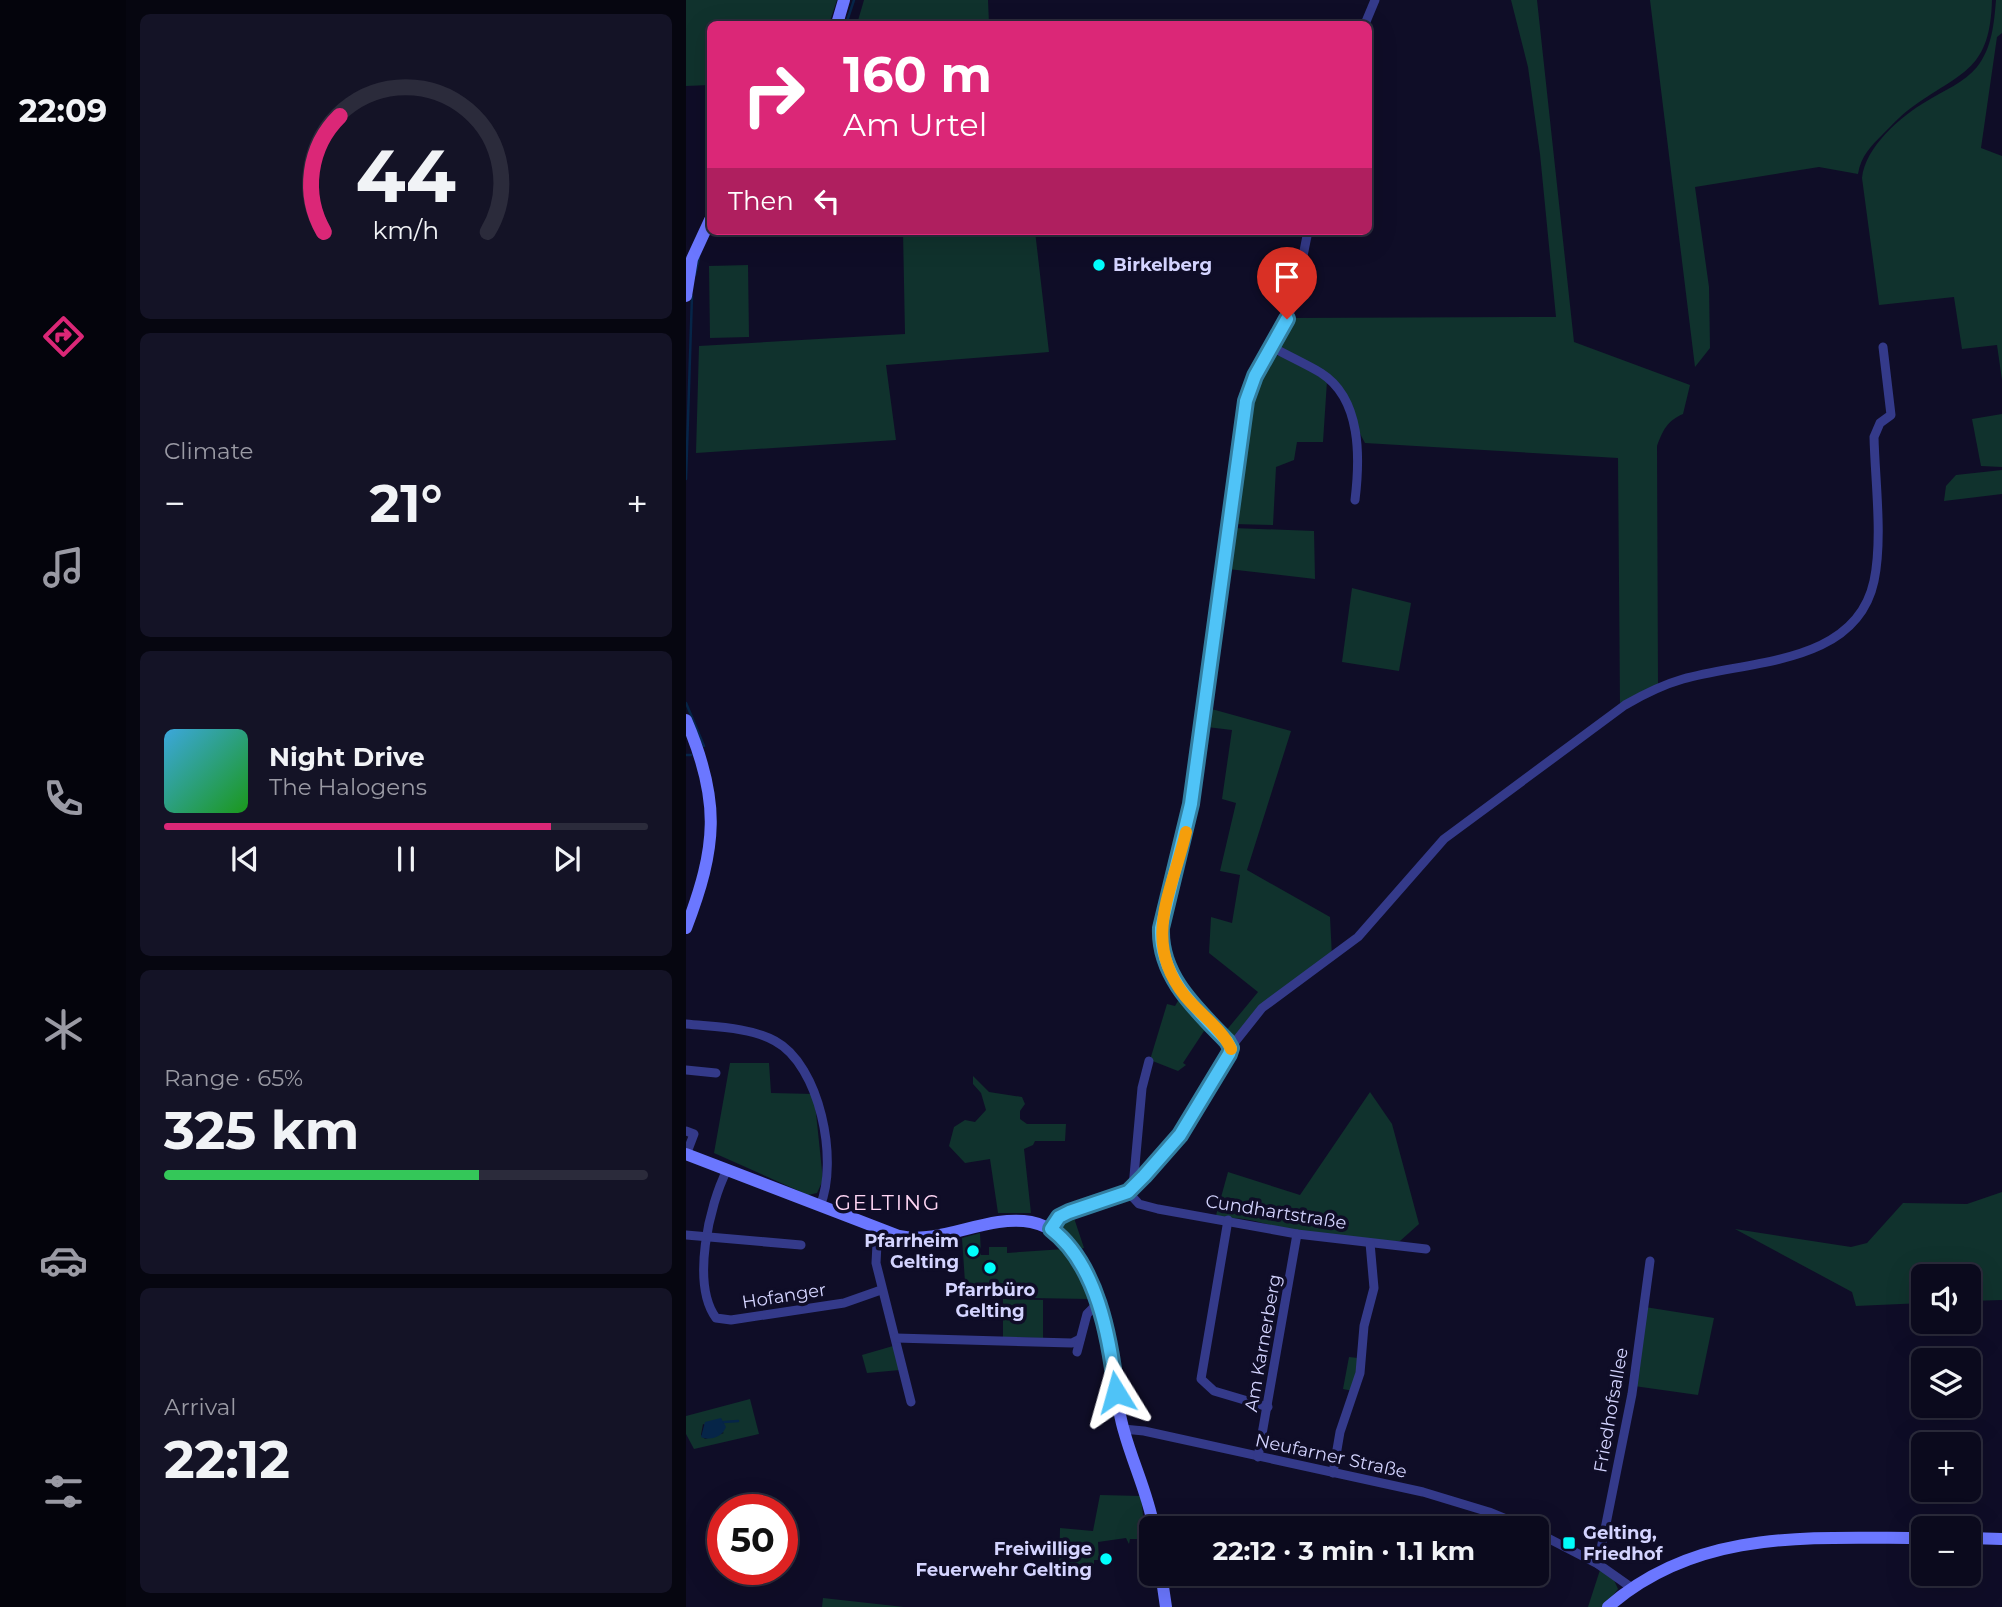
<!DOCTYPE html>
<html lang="en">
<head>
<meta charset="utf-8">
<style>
  body { margin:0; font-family:Montserrat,sans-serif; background:#141326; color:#f1f3f6; height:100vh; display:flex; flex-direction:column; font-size:26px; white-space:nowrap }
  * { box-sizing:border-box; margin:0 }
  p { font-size:23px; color:#9a9aa4 }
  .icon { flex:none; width:38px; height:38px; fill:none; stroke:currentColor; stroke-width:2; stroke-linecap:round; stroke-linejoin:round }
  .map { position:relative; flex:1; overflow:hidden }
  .details { display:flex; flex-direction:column; gap:14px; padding:14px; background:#060610; width:560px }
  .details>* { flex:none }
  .top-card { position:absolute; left:21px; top:21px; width:665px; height:214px; border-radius:10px; box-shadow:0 7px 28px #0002,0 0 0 2px #2b2b3b; background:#db2777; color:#fff; overflow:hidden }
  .buttons { position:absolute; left:1225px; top:1264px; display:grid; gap:14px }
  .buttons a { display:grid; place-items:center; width:70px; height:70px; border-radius:10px; background:#0b0a1d; box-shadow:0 7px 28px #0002,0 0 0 2px #2b2b3b; font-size:35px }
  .speed { position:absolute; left:21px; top:1494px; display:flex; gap:14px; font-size:35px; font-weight:700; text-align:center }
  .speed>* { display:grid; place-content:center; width:91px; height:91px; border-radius:50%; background:#0b0a1d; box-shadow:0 7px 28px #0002,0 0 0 2px #2b2b3b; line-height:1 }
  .speed .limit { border:10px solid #d22; background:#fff; color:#111 }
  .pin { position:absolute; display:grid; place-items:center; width:60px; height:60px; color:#fff; margin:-72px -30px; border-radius:50% 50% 50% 0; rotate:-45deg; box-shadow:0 0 7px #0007 }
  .pin .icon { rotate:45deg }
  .me { position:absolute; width:77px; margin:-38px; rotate:352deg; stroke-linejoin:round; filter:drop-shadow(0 0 5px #0008) }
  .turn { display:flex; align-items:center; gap:24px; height:147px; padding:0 21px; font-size:32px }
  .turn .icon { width:91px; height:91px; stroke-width:2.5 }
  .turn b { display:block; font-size:49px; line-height:60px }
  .then { display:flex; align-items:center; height:66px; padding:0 21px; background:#0003; gap:14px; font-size:26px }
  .big { font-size:52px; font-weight:700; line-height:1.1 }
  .details .tile { flex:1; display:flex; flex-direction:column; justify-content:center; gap:10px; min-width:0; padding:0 24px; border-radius:10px; background:#141326 }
  .details .dial { align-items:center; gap:0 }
  .dial svg { height:182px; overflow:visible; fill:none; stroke:#2b2b3b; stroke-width:7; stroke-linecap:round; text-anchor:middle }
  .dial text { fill:#f1f3f6; stroke:none }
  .song { display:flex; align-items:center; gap:21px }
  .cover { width:84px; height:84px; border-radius:10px; background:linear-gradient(135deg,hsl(200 70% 55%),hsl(120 70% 35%)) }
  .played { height:7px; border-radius:4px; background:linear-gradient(90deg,#db2777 80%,#2b2b3b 80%) }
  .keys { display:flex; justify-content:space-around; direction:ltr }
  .heat { display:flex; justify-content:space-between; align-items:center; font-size:38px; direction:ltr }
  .charge { height:10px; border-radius:5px; background:linear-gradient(90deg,#34c759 65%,#2b2b3b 0) }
  .trip { position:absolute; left:453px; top:1516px; width:410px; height:70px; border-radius:10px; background:#0b0a1d; box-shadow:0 7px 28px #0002,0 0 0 2px #2b2b3b; font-weight:700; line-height:70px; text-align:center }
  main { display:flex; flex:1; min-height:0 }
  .tab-bar { display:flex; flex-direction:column; width:126px; justify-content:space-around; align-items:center; background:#04040c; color:#9a9aa4 }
  .tab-bar .icon { width:49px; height:49px }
  .tab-bar .current { color:#db2777 }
  .tab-bar b { font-size:32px; color:#f1f3f6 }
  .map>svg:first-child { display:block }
  .green { fill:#10322d; fill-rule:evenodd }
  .water { fill:#062548 }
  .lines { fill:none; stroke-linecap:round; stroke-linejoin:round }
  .stream { stroke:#062548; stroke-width:2.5 }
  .street { stroke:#343a8a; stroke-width:9 }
  .secondary { stroke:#6b77ff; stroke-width:12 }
  .route-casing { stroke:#337fa1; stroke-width:18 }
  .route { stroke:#4fc3f7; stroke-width:12 }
  .slow { stroke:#f59e0b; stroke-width:12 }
  .poi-dot { fill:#00fffd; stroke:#0f0d27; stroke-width:2.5 }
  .labels { text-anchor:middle; stroke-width:7; stroke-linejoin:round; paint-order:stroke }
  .poi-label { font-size:18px; font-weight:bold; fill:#d4d4ff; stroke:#0f0d27; text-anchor:start }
  .street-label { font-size:18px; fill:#d4d4ff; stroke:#0f0d27 }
  .quarter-label { font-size:21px; letter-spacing:2px; fill:#ffd6f4; stroke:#0f0d27 }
</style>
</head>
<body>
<main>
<nav class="tab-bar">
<b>22:09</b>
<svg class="icon current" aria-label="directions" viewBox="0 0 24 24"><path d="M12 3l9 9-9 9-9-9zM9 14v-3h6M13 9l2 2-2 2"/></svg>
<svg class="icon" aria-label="music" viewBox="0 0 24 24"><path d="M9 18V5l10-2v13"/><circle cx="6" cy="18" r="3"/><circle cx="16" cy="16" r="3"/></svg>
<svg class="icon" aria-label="phone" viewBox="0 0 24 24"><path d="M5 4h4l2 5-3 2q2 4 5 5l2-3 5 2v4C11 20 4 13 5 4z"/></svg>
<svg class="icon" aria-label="climate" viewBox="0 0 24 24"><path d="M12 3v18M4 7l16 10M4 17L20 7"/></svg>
<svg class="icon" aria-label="car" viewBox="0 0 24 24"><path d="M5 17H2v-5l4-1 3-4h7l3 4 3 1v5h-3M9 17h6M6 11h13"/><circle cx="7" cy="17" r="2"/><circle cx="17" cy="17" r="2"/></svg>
<svg class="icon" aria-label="filters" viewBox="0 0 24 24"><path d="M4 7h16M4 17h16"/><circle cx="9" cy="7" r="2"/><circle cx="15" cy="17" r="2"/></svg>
</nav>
<section class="details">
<div class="tile dial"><svg viewBox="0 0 100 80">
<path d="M14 69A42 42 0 1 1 86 69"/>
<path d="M14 69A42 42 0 0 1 21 18" stroke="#db2777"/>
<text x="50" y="56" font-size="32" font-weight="700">44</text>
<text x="50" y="72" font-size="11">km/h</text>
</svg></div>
<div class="tile"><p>Climate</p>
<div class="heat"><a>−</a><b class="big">21°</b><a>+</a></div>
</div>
<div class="tile">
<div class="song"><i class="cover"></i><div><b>Night Drive</b><p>The Halogens</p></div></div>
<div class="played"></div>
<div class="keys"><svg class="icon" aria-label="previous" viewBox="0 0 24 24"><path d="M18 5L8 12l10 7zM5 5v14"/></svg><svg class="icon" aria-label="pause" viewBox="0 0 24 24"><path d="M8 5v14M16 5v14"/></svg><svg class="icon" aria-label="next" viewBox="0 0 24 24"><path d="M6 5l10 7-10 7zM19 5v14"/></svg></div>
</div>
<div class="tile"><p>Range · 65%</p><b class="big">325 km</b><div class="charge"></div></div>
<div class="tile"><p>Arrival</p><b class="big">22:12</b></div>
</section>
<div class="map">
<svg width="1316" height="1607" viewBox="0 0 1316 1607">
  <rect width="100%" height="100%" fill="#0f0d27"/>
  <g class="green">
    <polygon points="0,0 151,0 143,24 24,24 24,85 0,86"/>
    <polygon points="178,0 302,0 303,24 171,24"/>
    <path d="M 825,0 L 851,0 L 888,342 L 1004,385 L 997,414 C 981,421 977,430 971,446 L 972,686 L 934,706 L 932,458 L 679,443 L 645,379 L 595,348 L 593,341 L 604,318 L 870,317 L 854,154 L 842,67 Z"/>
    <path d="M 964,0 L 1306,0 C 1304,69 1278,71 1229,105 C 1217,113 1207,124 1197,134 C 1185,146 1175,156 1172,174 L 1133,167 L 1009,187 L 1023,287 L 1024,348 L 1009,367 Z"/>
    <path d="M 1310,0 L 1316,0 L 1316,33 L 1311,37 L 1295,148 L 1316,156 L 1316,380 L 1311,345 L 1276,349 L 1268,297 L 1193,305 L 1176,178 C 1179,147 1215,116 1241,101 C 1257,91 1279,82 1291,67 C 1306,48 1308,24 1310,0 Z"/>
    <polygon points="217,231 349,231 363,352 200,365 210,440 10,453 13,346 219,334"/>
    <polygon points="62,265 63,337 24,338 23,266"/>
    <polygon points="595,355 641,381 637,442 611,442 608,460 590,467 587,525 547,524 564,393 586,356"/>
    <polygon points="1316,414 1316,467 1295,466 1286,419"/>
    <polygon points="1316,470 1316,494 1258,501 1260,486 1270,475"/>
    <polygon points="547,528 628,531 629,579 542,569"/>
    <polygon points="666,588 725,603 713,671 656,662"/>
    <polygon points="522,708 605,731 561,870 644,917 646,957 573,1007 549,1039 539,1032 572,992 523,953 525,917 546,923 554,875 534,871 550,803 536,799 546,730 521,727"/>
    <polygon points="495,996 539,1046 536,1049 531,1038 518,1031 497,1063 500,1065 492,1071 464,1060 481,1004 489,1006"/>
    <polygon points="44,1063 83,1063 85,1093 128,1094 137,1180 131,1193 122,1195 28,1153"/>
    <polygon points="287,1076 303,1092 336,1097 339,1104 334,1111 334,1119 341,1124 380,1124 379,1141 349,1141 347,1145 338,1149 345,1213 312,1213 304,1159 279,1163 263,1146 268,1127 279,1120 289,1122 300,1110 295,1093 287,1084"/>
    <path d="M 684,1092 L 706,1124 L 733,1224 L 714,1241 C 680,1241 644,1240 610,1232 C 583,1226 557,1214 529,1219 L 542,1172 L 614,1195 Z"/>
    <polygon points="1316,1192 1316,1300 1283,1301 1283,1276 1237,1276 1237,1303 1170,1306 1166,1292 1049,1229 1165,1247 1181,1243 1217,1203 1281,1204"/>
    <polygon points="387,1215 398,1248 394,1249 375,1227 375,1223"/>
    <polygon points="294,1233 295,1255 303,1255 303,1247 321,1247 321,1253 378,1249 404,1299 280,1297 276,1238"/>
    <polygon points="317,1299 357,1300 357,1338 317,1337"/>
    <polygon points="959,1307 1028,1318 1012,1395 948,1386"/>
    <polygon points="207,1346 214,1370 181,1373 176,1355"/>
    <polygon points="663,1357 672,1358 672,1372 667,1391 657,1389"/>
    <path d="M 64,1399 L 73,1434 L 8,1449 L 0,1434 L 0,1416 ZM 17,1424 L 38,1433 L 19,1439 L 15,1435 Z"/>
    <polygon points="414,1495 455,1496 460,1544 454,1544 454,1539 444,1539 443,1544 440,1538 412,1542 413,1560 408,1560 408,1572 403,1575 376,1577 373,1574 374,1528 407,1531"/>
    <polygon points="914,1570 928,1580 932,1589 918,1607 902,1607"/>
    <polygon points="137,1598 218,1607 136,1607"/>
  </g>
  <path class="water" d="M 35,1418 L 40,1427 C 36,1437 25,1441 15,1437 L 19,1422 Z"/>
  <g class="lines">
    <g class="stream">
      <polyline points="160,24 168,0"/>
      <polyline points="9,275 13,258"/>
      <polyline points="0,479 6,296"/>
      <polyline points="0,703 18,746"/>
      <polyline points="0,755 5,755"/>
      <polyline points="38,1422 52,1421"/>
    </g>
    <g class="street">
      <polyline points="679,24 689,0"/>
      <path d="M 586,347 C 602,356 620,364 635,373 C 676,399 674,459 669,500"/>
      <path d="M 0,1024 C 28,1027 64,1027 89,1041 C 134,1065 153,1161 134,1206"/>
      <path d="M 545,1047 L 576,1008 L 672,937 L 758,839 L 939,705 C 958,694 976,685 997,679 C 1064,660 1170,665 1188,581 C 1197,538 1189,481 1188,437 L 1194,423 L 1205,415 L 1197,347"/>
      <polyline points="0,1070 30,1073"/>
      <polyline points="0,1131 8,1134 0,1155"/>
      <path d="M 41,1170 C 23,1205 5,1284 30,1318 L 45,1320 L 158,1303 L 195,1290"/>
      <polyline points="447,1187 456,1088 463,1061"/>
      <polyline points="442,1192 453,1204 472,1209 611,1234 740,1249"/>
      <polyline points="542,1220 515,1379 528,1391 582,1407"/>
      <path d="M 365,1229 L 373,1217 L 383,1212 L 447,1187 L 494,1135 L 543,1054 L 545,1047 L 541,1041 C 510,1009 473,976 475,928 L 505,804 L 560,401 L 569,376 L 607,306 L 622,231"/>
      <polyline points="198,1231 191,1244 190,1263 225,1402"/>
      <polyline points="0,1235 115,1245"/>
      <polyline points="210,1338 386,1343 394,1339"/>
      <polyline points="391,1352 401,1314 411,1304"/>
      <polyline points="437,1429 458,1431 737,1492 803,1512 842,1528"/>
      <polyline points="572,1457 611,1234"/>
      <polyline points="647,1473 654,1432 674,1373 678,1326 688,1288 684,1243"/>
      <polyline points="850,1532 912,1564 946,1588"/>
      <polyline points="912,1564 946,1394 964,1261"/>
    </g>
    <g class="secondary">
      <polyline points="151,24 158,0"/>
      <polyline points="0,296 6,259 24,220"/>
      <path d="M 0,720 C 35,801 31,847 0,928"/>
      <path d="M 0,1154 L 213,1236 C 257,1245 301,1214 345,1222 C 420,1236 421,1375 438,1431 C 447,1464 462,1494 468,1528"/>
      <polyline points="1283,1538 1316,1539"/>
      <polyline points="475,1573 480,1607"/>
      <path d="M 922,1607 C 1012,1528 1125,1538 1237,1538"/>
    </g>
  </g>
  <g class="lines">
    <g class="route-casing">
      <path id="route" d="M 430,1392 C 424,1338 411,1264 365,1229 L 373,1217 L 383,1212 L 442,1192 L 458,1176 L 494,1135 L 543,1054 L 545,1048 L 541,1041 C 510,1009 473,976 475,928 L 505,804 L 560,401 L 569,376 L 601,319"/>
    </g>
    <use href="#route" class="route"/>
    <path class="slow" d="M 500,832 C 486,892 455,941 499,996 C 513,1013 536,1029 545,1049"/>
  </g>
  <g class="poi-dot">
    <circle cx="413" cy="265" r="7"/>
    <circle cx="287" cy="1251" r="7"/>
    <circle cx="304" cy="1268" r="7"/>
    <rect x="876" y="1536" width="14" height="14" rx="3.5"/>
    <circle cx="420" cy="1559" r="7"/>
  </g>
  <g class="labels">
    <g class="poi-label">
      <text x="427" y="271">Birkelberg</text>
      <text x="273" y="1247" text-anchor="end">Pfarrheim<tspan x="273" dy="21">Gelting</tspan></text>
      <text x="304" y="1296" text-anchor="middle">Pfarrbüro<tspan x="304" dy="21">Gelting</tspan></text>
      <text x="897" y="1539">Gelting,<tspan x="897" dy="21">Friedhof</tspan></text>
      <text x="406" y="1555" text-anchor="end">Freiwillige<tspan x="406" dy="21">Feuerwehr Gelting</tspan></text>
    </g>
    <g class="street-label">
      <text transform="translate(590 1212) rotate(9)" y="6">Cundhartstraße</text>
      <text transform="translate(98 1296) rotate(-9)" y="6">Hofanger</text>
      <text transform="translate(577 1343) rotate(-80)" y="6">Am Karnerberg</text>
      <text transform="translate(925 1410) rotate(-80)" y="6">Friedhofsallee</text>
      <text transform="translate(645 1456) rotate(12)" y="6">Neufarner Straße</text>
    </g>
    <g class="quarter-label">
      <text x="202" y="1210">GELTING</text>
    </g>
  </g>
</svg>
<div class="buttons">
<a><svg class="icon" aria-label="sound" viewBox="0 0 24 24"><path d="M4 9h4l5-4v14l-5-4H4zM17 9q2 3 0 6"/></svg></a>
<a><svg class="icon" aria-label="layers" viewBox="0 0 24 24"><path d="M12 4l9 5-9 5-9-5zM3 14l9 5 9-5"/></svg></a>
<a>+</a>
<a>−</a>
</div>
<div class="speed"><div class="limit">50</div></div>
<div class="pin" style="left:601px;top:319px;background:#d93025"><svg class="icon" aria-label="arrive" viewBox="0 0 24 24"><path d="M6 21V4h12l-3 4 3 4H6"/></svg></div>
<svg class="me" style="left:430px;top:1392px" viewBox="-20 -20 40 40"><path d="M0-17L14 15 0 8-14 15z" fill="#4fc3f7" stroke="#fff" stroke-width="4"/></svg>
<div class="trip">22:12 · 3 min · 1.1 km</div>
<div class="top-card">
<div class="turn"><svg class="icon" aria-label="right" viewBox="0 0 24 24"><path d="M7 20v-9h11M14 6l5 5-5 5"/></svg><div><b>160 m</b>Am Urtel</div></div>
<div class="then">Then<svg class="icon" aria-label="left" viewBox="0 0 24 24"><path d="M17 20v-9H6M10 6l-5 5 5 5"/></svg></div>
</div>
</div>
</main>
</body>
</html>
